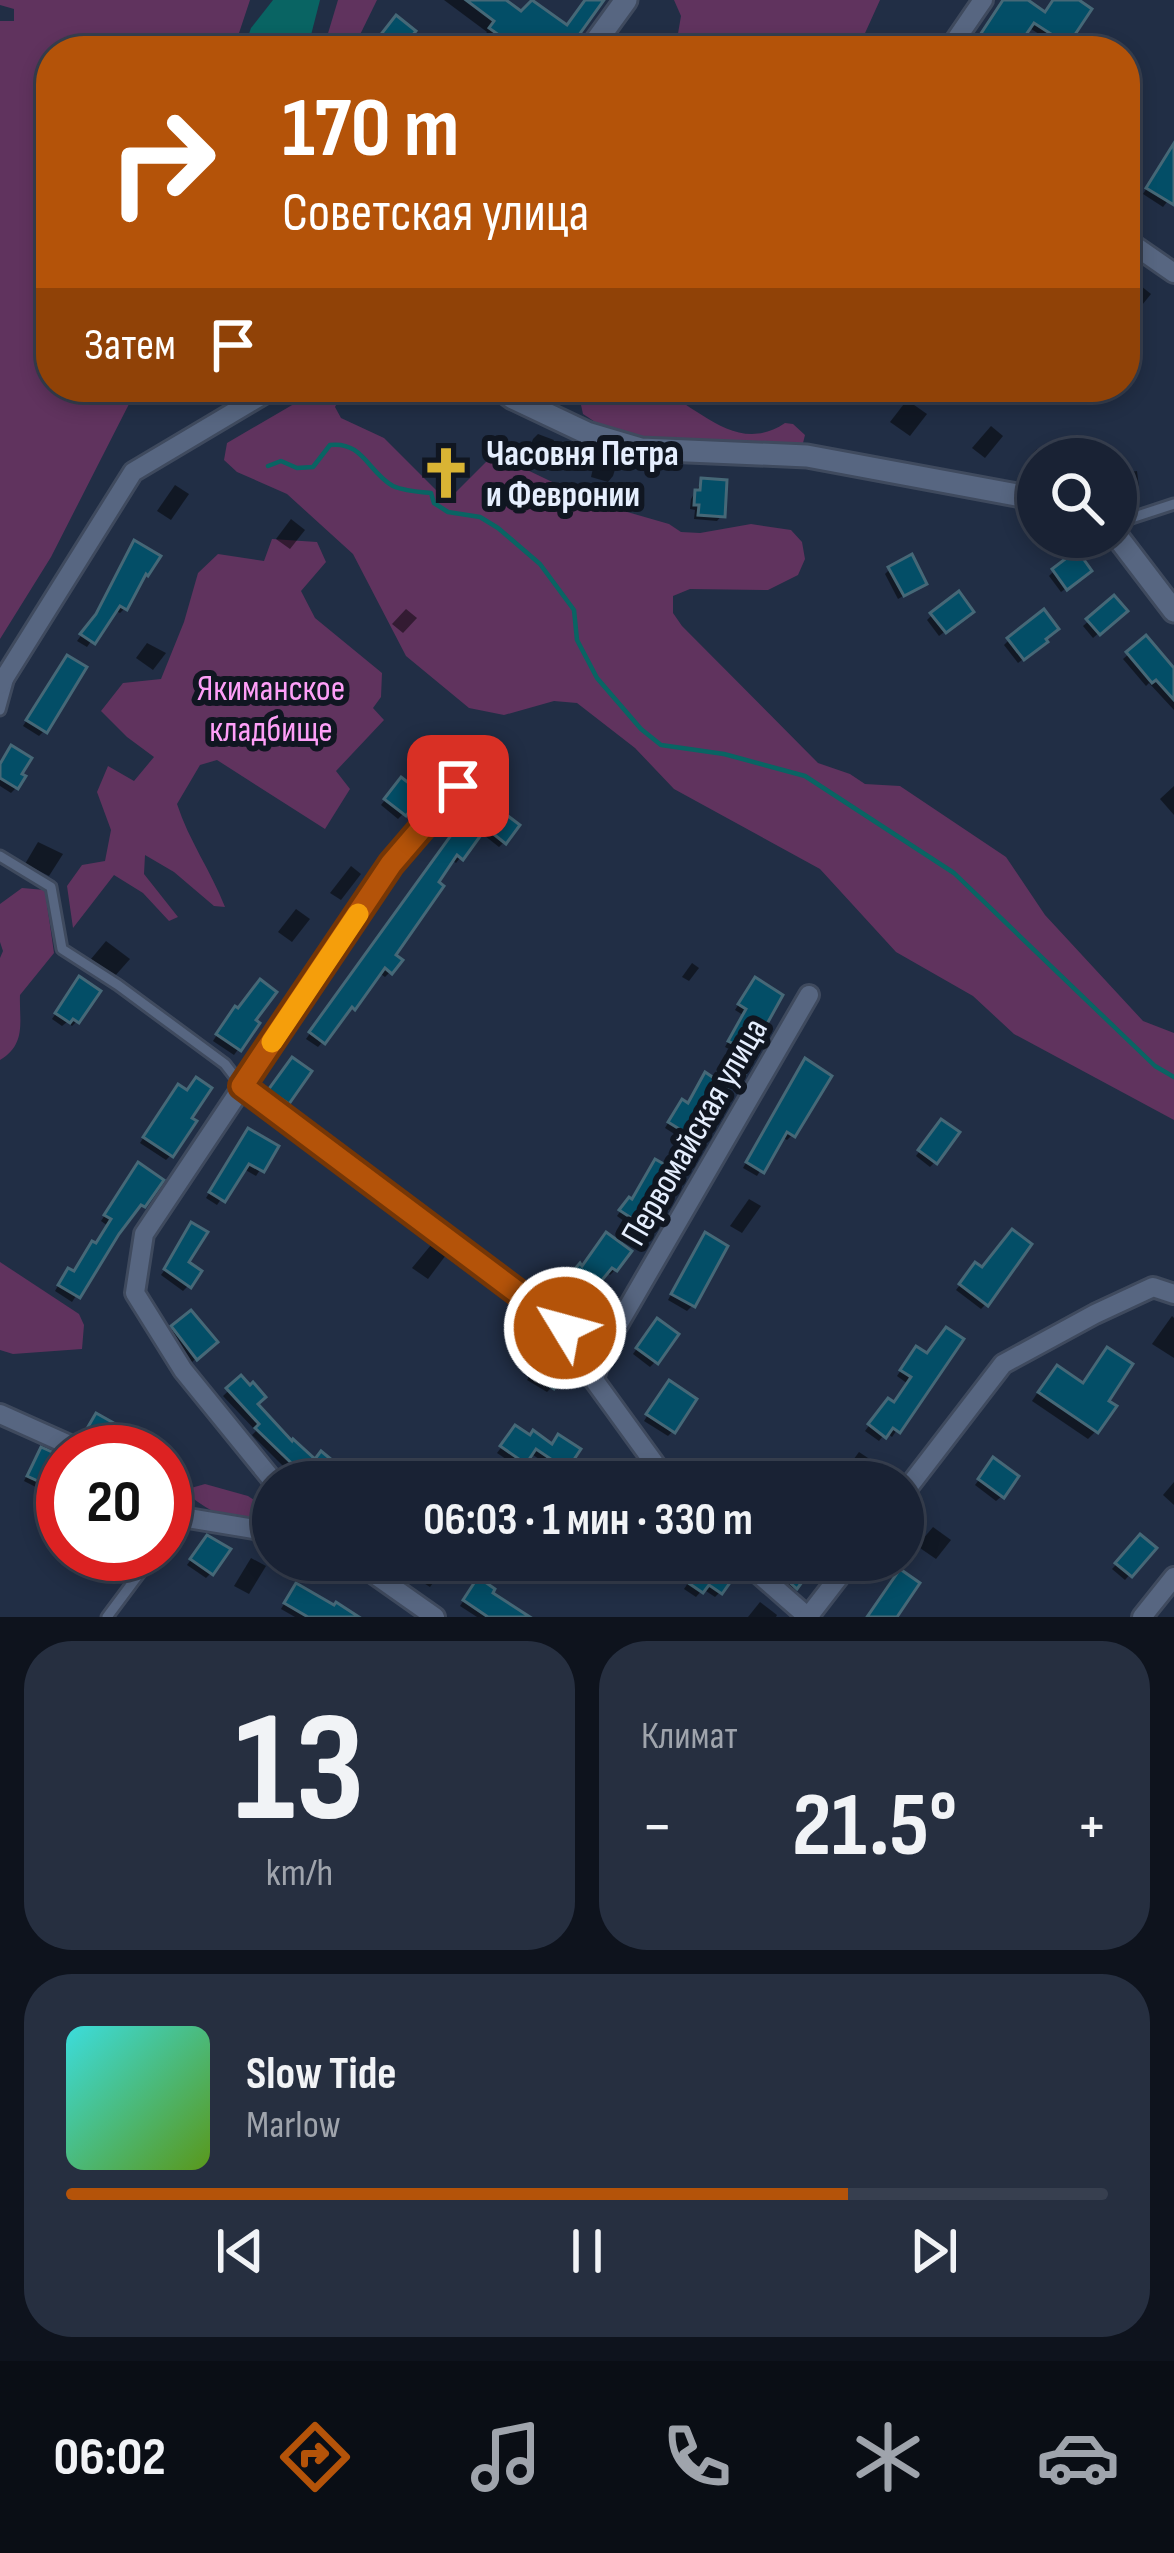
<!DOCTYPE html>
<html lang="ru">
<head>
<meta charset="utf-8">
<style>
  body { margin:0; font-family:"Sofia Sans Condensed",sans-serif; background:#262f40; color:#f1f3f6; height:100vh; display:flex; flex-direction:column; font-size:45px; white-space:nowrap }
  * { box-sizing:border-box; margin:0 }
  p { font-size:39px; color:#9fa4ac }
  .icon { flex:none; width:66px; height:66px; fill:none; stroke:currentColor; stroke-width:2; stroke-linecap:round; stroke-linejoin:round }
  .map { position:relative; height:1617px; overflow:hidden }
  .side { display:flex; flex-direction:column; gap:24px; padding:24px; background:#0e131d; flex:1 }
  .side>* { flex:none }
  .top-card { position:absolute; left:36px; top:36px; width:1104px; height:366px; border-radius:48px; box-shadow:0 6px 18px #0003,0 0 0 3px #373f4f; background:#b45309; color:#fff; overflow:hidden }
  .fabs { position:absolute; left:1017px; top:438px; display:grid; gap:24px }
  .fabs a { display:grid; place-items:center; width:120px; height:120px; border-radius:50%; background:#192234; box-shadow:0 6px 18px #0003,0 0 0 3px #373f4f; font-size:60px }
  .speed { position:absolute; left:36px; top:1425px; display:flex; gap:24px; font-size:60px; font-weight:700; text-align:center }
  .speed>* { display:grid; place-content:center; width:156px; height:156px; border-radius:50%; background:#192234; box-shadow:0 6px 18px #0003,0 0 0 3px #373f4f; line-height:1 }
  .speed .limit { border:18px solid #d22; background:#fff; color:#111 }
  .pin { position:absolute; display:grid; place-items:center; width:102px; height:102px; color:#fff; margin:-51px; border-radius:24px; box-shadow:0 6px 18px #0006 }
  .me { position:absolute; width:132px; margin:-66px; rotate:307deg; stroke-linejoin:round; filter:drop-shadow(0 0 9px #0008) }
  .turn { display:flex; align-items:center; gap:42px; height:252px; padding:0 48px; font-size:54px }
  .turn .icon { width:156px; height:156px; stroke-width:2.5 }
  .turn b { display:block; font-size:84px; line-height:102px }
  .then { display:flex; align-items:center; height:114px; padding:0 48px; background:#0003; gap:24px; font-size:45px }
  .big { font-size:90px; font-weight:700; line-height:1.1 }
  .side .tile { flex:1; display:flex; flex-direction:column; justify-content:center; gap:18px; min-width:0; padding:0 42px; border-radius:48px; background:#262f40 }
  .side .dial { align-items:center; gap:0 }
  .dial b { font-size:156px; line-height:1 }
  .song { display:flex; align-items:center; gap:36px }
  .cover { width:144px; height:144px; border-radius:18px; background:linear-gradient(135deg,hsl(180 70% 55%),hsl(90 70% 35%)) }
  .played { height:12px; border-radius:6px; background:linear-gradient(90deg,#b45309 75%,#373f4f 75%) }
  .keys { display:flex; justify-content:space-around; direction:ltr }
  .heat { display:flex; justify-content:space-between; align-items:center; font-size:66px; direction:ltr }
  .side .tiles { flex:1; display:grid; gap:24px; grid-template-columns:1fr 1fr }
  .tile:last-child { grid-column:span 2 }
  .trip { position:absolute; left:252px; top:1461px; width:672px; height:120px; border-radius:60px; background:#192234; box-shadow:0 6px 18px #0003,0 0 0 3px #373f4f; font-weight:700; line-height:120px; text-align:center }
  .menu { display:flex; height:192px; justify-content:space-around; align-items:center; background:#0a0e15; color:#9fa4ac }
  .menu .icon { width:84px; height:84px }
  .menu .on { color:#b45309 }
  .menu b { font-size:54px; color:#f1f3f6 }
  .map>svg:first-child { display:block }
  .green { fill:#60335e }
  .water { fill:#096463 }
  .shadow { fill:#0007 }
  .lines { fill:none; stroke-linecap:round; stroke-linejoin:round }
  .stream { stroke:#096463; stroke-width:4.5 }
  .building { fill:#034e67; stroke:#466877; stroke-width:3 }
  .service-casing { stroke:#3f4a5e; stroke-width:15 }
  .minor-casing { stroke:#3f4a5e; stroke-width:24 }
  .tertiary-casing { stroke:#3f4a5e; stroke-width:27 }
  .service { stroke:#576681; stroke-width:9 }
  .minor { stroke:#576681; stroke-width:18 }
  .tertiary { stroke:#576681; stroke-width:21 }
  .route-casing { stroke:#753606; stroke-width:30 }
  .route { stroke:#b45309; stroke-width:21 }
  .slow { stroke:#f59e0b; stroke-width:21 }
  .labels { text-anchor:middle; stroke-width:12; stroke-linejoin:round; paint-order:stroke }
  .poi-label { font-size:36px; font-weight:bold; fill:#e5eefe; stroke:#101621; text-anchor:start }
  .park-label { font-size:36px; fill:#fe9ff8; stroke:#101621 }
  .street-label { font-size:36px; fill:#e5eefe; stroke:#101621 }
</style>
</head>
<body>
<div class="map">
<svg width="1174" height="1617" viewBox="0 0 1174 1617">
  <rect width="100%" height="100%" fill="#212e45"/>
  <g class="green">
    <polygon points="0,0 250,0 233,51 51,51 51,387 244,387 129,404 51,557 0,639 0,21 14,21 14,9 0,5"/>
    <polygon points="338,0 377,0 352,51 330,51 326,40"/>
    <polygon points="674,0 880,0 861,42 844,51 675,51 681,16"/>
    <polygon points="323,387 345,387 335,407 341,418 384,438 447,501 494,454 596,503 669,524 681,532 700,533 751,524 791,530 802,542 805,559 798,575 768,590 690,589 673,596 673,613 682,626 818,763 850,774 865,784 900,786 1006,857 1045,915 1143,1021 1174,1033 1174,1120 1014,1034 973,996 896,952 820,869 674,789 635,748 577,703 554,701 504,715 469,708 406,656 353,554 287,494 237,472 224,460 227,443"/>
    <path d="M 577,387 C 598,387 635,382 654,388 C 697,403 735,457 785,423 L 793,424 L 805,435 L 803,443 C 755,447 649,448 607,429 C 598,425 590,418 583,414 Z"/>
    <path d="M 272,539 L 317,542 L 326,562 L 301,591 L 315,618 L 382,673 L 381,697 L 373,708 L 384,720 L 336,771 L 350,789 L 325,829 L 217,760 L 200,765 L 177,804 C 189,841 211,871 225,907 L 214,906 L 174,872 L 145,855 L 144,874 L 178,917 L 169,921 L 143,893 L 114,875 L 73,928 L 67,886 L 82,865 L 105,861 L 111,830 L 97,792 L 108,766 L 134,781 L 154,757 L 127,737 L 101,711 L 123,683 L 161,679 L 184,622 L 198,573 L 218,554 L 264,561 Z"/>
    <path d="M 22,888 L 45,890 L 54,953 L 20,995 C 19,1021 27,1044 0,1060 L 0,958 L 3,951 L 0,942 L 0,904 Z"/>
    <polygon points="0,1262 79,1314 84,1325 82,1349 13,1354 0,1350"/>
    <path d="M 205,1484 L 248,1496 L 263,1506 L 266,1520 C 237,1525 213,1514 191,1497 L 191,1488 Z"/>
  </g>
  <polygon class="water" points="273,0 320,0 310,39 300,51 243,51 251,28"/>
  <g class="shadow">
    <polygon points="444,0 501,0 519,14 565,28 586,0 600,0 575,35 570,51 499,51 482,39 487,32"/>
    <polygon points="1004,0 1022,0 1044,15 1054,0 1073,0 1066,43 1061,48 1028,27 1012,51 970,51"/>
    <polygon points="1174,157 1174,193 1163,207 1143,194 1165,160"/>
    <polygon points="1125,172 1139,181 1125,204"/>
    <polygon points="1136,282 1151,294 1129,321 1125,318 1125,294"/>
    <polygon points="907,400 927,414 910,436 890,422"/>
    <polygon points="991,426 1003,436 985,458 972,448"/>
    <polygon points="538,434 554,440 546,463 540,468 524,462 533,439"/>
    <polygon points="1055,447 1056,459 1038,459 1038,474 1034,474 1032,454 1037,449"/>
    <polygon points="600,458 617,463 613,476 608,482 591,477 594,464"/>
    <circle cx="445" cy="474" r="7"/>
    <polygon points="1137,471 1139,487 1134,492 1116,495 1116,474"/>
    <polygon points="702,481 722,515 717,521 694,519 695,510 690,509 691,499"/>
    <polygon points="175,485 189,494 171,520 157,511"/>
    <polygon points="291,519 305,530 290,549 276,539"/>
    <polygon points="130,549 125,608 120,613 113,610 87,647 77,641 91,622"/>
    <polygon points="890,569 924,584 898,599 885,574"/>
    <polygon points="1054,571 1083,576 1061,592 1049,576"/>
    <polygon points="1114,599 1124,611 1093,638 1083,626"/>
    <polygon points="406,609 417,618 403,633 392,624"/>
    <polygon points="932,615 965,616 939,636 927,620"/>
    <polygon points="1146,639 1174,677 1174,710 1149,683 1146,686 1123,659"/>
    <polygon points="1009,640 1039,647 1018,663 1004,645"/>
    <polygon points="147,643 166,653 153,670 136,658"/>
    <polygon points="63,664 44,731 39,736 23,726"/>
    <polygon points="0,765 16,788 11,793 0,786"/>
    <polygon points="396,786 403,814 398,819 381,805"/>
    <polygon points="1174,786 1174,815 1160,799"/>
    <polygon points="475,804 504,842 499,847 480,832 456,863 451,859 392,955 390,972 385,977 378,972 353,1008 318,1047 306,1039"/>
    <polygon points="38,842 63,854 49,876 25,864"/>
    <polygon points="351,866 361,874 341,900 330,893"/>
    <polygon points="296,909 310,919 292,942 278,932"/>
    <polygon points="106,941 130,959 114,977 91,959"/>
    <polygon points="692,963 699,968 689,981 682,977"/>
    <polygon points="75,985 77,1021 72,1026 67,1022 62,1026 52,1019"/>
    <polygon points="750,986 738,1079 733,1084 728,1081 690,1144 665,1128 677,1108 687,1105 713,1081 731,1050 725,1047 743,1015 735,1010"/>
    <polygon points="230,1015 256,1024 234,1055 213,1041"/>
    <polygon points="287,1066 286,1102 281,1107 265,1096"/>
    <polygon points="800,1067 792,1135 787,1140 781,1137 757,1176 743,1168"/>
    <polygon points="173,1092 171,1155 166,1160 140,1143"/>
    <polygon points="936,1128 935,1162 930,1167 916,1156"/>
    <polygon points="244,1137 275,1147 256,1176 242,1168 217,1205 206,1198"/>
    <polygon points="134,1171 142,1205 137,1210 134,1208 72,1302 55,1291 63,1277 73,1274 95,1246 108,1226 101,1221"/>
    <polygon points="749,1199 761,1206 742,1233 730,1226"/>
    <polygon points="624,1206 640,1223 635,1229 617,1216"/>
    <polygon points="602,1241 615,1270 610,1275 605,1271 575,1307 558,1293 580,1267 582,1269"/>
    <polygon points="700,1241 692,1306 687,1311 668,1300"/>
    <polygon points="431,1245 446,1255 428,1279 412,1268"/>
    <polygon points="176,1254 185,1263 188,1286 183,1291 161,1275"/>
    <polygon points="971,1271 986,1304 981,1309 956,1290"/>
    <polygon points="190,1314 214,1342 191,1363 168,1333"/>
    <polygon points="1172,1316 1174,1318 1174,1358 1152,1344"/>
    <polygon points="652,1327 655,1362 650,1367 633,1354"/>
    <polygon points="959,1340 892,1437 886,1432 879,1441 865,1431 883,1407 893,1406 908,1384 897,1376 911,1355 927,1356"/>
    <polygon points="549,1347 552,1387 547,1392 527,1380"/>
    <polygon points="1049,1376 1096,1431 1088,1439 1032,1401"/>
    <polygon points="241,1379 254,1405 330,1482 299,1482 252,1435 256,1431 223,1396"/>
    <polygon points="664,1389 673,1431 668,1436 644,1421"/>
    <polygon points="91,1422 125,1452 98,1452 100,1448 82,1438"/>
    <polygon points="515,1429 565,1468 560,1473 530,1453 518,1467 497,1453"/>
    <polygon points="859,1452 877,1464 864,1482 845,1471"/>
    <polygon points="37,1456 63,1460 63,1501 24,1481"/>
    <polygon points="620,1460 632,1469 623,1482 603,1482"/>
    <polygon points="989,1466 1002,1496 996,1501 975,1485"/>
    <polygon points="1174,1482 1174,1505 1163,1495"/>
    <polygon points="933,1527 951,1540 936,1559 917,1546"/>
    <polygon points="1141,1538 1153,1548 1125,1580 1112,1569"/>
    <polygon points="202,1544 211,1573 206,1578 187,1565"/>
    <polygon points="251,1558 266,1566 249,1594 234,1586"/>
    <polygon points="388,1560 442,1560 447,1563 430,1587"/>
    <polygon points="773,1560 814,1560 790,1592 765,1571"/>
    <polygon points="694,1574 720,1592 715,1597 703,1589 696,1597 684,1589"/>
    <polygon points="473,1586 489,1594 524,1617 477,1617 460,1606"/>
    <polygon points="291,1592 353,1617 295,1617 281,1609"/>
    <polygon points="760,1602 777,1615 776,1617 748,1617"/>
  </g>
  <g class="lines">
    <path class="stream" d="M 268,466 L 281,461 L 297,468 L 313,467 L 330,445 C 363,441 368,472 393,486 C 404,491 419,492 431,493 L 434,503 L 448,512 L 480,517 L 498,528 L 540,564 L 574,610 L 577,640 L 597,678 L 641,729 L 661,745 L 724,754 L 805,776 L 954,873 L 1155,1066 L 1174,1077"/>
  </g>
  <g class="building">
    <polygon points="466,0 506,0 521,11 532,0 567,25 585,0 604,0 579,35 581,36 573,51 521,51 489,28 494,21"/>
    <polygon points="1003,0 1028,0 1045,12 1053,0 1079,0 1092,9 1068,45 1034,23 1015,51 998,51 978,38"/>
    <polygon points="396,15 416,31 400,51 368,51"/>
    <polygon points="1174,143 1174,205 1146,188"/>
    <polygon points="701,478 727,480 725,517 698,515 699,505 694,505 695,490 700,490"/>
    <polygon points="134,540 161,556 148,576 146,574 127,610 120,606 95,644 80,634 96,614"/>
    <polygon points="1077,550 1092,571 1067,590 1052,569"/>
    <polygon points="912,554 927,584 904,596 888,567"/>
    <polygon points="959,591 974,612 946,633 930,613"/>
    <polygon points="1114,595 1128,611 1100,635 1086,619"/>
    <polygon points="1044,609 1059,629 1046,639 1048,642 1024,660 1007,638"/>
    <polygon points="1146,635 1174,668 1174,700 1156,680 1152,683 1126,652"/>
    <polygon points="67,655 87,667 47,733 26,720"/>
    <polygon points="11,745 32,758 22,774 26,776 18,789 0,778 0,764"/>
    <polygon points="401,777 423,794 406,816 384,799"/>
    <polygon points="480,795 520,825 506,844 486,828 463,860 457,855 439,882 444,886 396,955 403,960 392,974 385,968 355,1010 352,1007 325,1044 309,1032"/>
    <polygon points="79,976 101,991 79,1023 73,1019 70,1023 55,1013"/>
    <polygon points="755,977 783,995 747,1060 751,1063 741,1081 734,1077 697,1140 668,1122 682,1099 688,1103 705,1072 714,1078 734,1044 728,1041 746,1009 738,1004"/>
    <polygon points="260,979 277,992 256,1020 260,1023 241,1051 216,1034 235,1006 238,1008"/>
    <polygon points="292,1057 312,1071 289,1104 268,1090"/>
    <polygon points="805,1058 832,1076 795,1137 787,1132 764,1173 746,1162"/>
    <polygon points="196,1077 212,1088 192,1118 197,1121 173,1157 143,1137 178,1084 187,1090"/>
    <polygon points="941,1119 960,1132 937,1164 918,1150"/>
    <polygon points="248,1128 279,1146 264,1172 249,1164 225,1202 209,1192"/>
    <polygon points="655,1159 678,1172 642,1225 619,1210 629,1197 632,1199"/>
    <polygon points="138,1162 164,1180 145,1207 141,1205 119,1234 80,1298 58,1285 68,1268 74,1271 92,1241 96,1243 111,1219 104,1215"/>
    <polygon points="191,1222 208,1232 189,1262 202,1271 191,1288 164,1269"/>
    <polygon points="1012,1229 1032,1244 988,1306 959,1284 975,1262 982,1267"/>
    <polygon points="606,1232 632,1251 617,1271 612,1268 582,1304 560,1286 580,1263 582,1266"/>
    <polygon points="705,1232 728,1246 695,1307 671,1294"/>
    <polygon points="191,1310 218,1342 197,1360 171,1326"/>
    <polygon points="657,1318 679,1334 658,1364 636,1348"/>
    <polygon points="946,1327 964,1339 900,1433 893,1428 886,1438 868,1424 888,1398 894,1402 911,1377 900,1370 916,1346 927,1353"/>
    <polygon points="554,1338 578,1353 554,1389 530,1373"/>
    <polygon points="1107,1347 1133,1364 1109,1401 1117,1406 1098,1433 1038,1392 1057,1365 1083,1383"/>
    <polygon points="241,1375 250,1385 253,1382 266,1397 258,1404 292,1441 293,1439 315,1459 321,1451 344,1470 334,1482 311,1482 255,1428 259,1424 226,1388"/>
    <polygon points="669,1380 697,1399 675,1433 646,1414"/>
    <polygon points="96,1413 137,1436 129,1452 98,1452 103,1442 85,1432"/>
    <polygon points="515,1425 530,1435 533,1430 552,1444 558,1434 581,1449 567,1470 536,1449 526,1464 500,1446"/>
    <polygon points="41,1447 63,1457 63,1463 51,1487 27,1476"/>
    <polygon points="993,1457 1019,1476 1004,1498 978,1479"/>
    <polygon points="1140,1534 1157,1548 1132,1577 1115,1563"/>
    <polygon points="207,1535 231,1549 213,1575 190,1559"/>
    <polygon points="716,1560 736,1574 722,1594 709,1585 703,1593 687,1582 699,1565 707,1571"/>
    <polygon points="772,1560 818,1560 797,1589 769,1564"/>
    <polygon points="900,1569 920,1583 897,1617 867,1617"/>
    <polygon points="478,1577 495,1589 493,1593 530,1617 488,1617 463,1600"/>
    <polygon points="296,1583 334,1605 336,1602 359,1617 308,1617 284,1603"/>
  </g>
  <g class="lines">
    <g class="service-casing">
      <g id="service">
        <polyline points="1116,523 1174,504"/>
        <polyline points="0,710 8,681"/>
        <polyline points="0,856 51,887 62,949 118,985 225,1064 242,1086 601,1354"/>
        <polyline points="165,1540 182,1517"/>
        <polyline points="107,1617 154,1554"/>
      </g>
    </g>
    <g class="minor-casing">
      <g id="minor">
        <polyline points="948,51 983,0"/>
        <polyline points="1125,239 1174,273"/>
        <polyline points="0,685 133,472 276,387"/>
        <polyline points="0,1414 85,1452"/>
        <polyline points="274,1482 183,1370 135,1293 144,1234 391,864 458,786"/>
        <polyline points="668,1482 594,1380 601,1354 809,995"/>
        <polyline points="903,1494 1003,1364 1095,1314 1153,1287 1174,1294"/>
        <polyline points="165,1505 182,1517 254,1529 273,1529"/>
        <polyline points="354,1560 435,1617"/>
        <polyline points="743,1560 808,1617"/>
        <polyline points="808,1617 852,1560"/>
        <polyline points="1142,1617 1174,1577"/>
      </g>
    </g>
    <g class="tertiary-casing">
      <g id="tertiary">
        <polyline points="589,51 626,0"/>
        <polyline points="498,387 513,398 587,433 641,449 807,456 1038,499"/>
        <polyline points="1116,535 1174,611"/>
      </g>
    </g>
    <use href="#service" class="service"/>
    <use href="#minor" class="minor"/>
    <use href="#tertiary" class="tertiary"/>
  </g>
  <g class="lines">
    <g class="route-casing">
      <polyline id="route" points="458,786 391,864 242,1086 565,1328"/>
    </g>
    <use href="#route" class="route"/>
    <polyline class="slow" points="272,1042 358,914"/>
  </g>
  <defs>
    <g id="church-bare" transform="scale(4.14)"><path d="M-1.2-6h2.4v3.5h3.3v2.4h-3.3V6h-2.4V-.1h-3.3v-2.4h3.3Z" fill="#d9b434" stroke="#101621" stroke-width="2.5" paint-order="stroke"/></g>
  </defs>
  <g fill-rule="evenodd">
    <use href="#church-bare" x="446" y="473"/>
  </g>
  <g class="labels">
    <g class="poi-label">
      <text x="486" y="465">Часовня Петра<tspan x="486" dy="41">и Февронии</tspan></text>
    </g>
    <g class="park-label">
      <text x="271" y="700">Якиманское<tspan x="271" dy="41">кладбище</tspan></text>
    </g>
    <g class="street-label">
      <text transform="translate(693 1131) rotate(-60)" y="13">Первомайская улица</text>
    </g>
  </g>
</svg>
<div class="fabs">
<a><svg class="icon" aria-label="search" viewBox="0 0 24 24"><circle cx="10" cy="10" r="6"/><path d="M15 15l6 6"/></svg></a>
</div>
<div class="speed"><div class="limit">20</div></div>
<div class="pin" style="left:458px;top:786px;background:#d93025"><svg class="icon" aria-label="arrive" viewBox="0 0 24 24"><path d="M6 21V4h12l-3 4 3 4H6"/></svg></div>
<svg class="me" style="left:565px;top:1328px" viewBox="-20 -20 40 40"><circle r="17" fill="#b45309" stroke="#fff" stroke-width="3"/><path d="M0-11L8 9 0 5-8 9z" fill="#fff"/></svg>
<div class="trip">06:03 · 1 мин · 330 m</div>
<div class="top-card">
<div class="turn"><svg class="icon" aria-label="right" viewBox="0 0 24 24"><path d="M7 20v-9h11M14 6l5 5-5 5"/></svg><div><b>170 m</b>Советская улица</div></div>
<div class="then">Затем<svg class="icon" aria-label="arrive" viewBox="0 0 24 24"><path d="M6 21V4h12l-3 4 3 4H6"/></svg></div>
</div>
</div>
<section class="side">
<div class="tiles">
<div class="tile dial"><b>13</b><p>km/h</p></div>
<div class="tile"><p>Климат</p>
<div class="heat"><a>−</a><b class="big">21.5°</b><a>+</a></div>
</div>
<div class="tile">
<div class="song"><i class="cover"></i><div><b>Slow Tide</b><p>Marlow</p></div></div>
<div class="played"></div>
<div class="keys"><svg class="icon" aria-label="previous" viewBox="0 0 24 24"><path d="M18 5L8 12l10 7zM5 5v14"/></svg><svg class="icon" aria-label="pause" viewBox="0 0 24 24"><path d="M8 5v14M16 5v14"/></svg><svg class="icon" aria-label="next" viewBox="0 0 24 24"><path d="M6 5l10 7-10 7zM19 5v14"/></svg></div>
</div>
</div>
</section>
<nav class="menu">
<b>06:02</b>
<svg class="icon on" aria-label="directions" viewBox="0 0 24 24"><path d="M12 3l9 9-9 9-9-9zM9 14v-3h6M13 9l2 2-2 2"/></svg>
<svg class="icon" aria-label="music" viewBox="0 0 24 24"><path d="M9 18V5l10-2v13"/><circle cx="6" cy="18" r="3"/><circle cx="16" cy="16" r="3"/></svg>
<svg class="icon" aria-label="phone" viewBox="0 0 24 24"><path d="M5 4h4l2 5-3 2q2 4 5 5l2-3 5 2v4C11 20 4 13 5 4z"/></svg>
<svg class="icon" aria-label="climate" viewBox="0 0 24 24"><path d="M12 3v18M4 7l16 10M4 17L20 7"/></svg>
<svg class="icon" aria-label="car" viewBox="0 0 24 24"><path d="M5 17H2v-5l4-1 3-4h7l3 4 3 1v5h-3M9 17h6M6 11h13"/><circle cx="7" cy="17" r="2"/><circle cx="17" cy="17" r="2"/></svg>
</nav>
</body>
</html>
